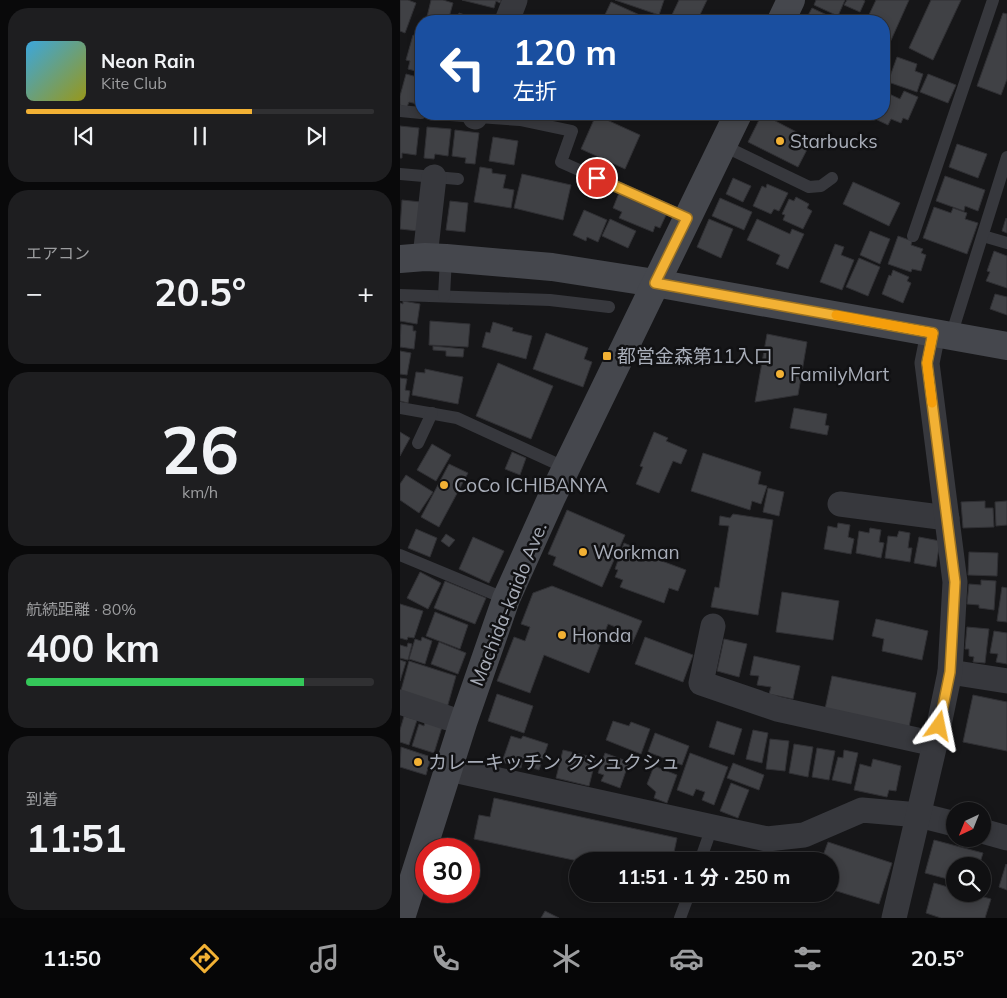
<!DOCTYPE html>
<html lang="ja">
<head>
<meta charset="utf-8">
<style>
  body { margin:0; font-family:Mulish,"Noto Sans JP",sans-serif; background:#1e1e20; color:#f1f3f6; height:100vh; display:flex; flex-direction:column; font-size:19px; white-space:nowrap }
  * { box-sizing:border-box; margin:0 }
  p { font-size:16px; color:#9c9d9f }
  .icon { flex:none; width:28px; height:28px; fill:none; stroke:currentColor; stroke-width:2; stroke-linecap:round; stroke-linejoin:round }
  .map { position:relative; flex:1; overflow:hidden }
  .side { display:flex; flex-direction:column; gap:8px; padding:8px; background:#09090a; width:400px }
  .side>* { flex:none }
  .guide { position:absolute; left:15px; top:15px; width:475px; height:105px; border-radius:20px; box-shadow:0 2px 8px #0003,0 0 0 1px #303032; background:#1a4fa0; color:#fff; overflow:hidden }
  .needle { width:32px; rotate:223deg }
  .tools { position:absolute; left:546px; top:802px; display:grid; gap:10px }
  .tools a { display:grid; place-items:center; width:45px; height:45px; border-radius:50%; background:#101012; box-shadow:0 2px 8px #0003,0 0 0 1px #303032; font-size:25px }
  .speed { position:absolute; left:15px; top:838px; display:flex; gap:10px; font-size:25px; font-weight:700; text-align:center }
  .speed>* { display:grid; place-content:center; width:65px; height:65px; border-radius:50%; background:#101012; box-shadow:0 2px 8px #0003,0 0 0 1px #303032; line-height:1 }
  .speed .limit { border:8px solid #d22; background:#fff; color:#111 }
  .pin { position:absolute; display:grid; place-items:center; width:42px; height:42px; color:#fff; margin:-21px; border:2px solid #fff; border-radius:50%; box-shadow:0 1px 5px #0007 }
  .me { position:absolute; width:55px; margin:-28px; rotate:12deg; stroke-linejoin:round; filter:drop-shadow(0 0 4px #0008) }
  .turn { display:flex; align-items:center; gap:18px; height:105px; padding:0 15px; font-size:22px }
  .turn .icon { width:65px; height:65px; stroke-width:2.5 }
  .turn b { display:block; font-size:35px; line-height:42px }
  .big { font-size:38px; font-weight:700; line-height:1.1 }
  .side .tile { flex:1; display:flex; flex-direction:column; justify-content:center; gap:8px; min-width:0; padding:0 18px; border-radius:20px; background:#1e1e20 }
  .side .dial { align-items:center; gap:0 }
  .dial b { font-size:65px; line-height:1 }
  .song { display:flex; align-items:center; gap:15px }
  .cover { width:60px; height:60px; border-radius:8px; background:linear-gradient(135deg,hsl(200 70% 55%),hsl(60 70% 35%)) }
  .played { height:5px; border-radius:2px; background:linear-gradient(90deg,#f2b134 65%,#303032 65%) }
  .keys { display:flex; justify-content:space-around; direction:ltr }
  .heat { display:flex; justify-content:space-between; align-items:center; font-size:28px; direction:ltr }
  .charge { height:8px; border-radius:4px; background:linear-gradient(90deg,#34c759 80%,#303032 0) }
  .trip { position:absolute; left:169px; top:852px; width:270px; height:50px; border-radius:25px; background:#101012; box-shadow:0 2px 8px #0003,0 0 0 1px #303032; font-weight:700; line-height:50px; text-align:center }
  .dock { display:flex; height:80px; justify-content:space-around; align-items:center; background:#060607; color:#9c9d9f }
  .dock .icon { width:35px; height:35px }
  .dock .on { color:#f2b134 }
  .dock b { font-size:22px; color:#f1f3f6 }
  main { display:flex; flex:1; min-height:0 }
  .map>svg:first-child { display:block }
  .building { fill:#404145; stroke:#303034 }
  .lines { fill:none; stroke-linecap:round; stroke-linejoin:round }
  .lane { stroke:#37383d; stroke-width:12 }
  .street { stroke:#37383d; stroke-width:25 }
  .secondary { stroke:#45474d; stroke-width:28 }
  .route-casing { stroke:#9d7322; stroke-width:12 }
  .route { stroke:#f2b134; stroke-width:9 }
  .slow { stroke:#f59e0b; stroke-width:9 }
  .poi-dot { fill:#f2b134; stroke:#111113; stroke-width:2 }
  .labels { text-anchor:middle; stroke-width:5; stroke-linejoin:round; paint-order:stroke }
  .poi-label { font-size:19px; fill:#a8adb8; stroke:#111113; text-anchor:start }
  .street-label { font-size:19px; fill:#a8adb8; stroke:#111113 }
</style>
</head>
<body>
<main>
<section class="side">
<div class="tile">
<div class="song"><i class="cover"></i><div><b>Neon Rain</b><p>Kite Club</p></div></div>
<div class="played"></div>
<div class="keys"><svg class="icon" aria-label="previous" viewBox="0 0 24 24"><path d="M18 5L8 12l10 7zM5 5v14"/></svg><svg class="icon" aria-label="pause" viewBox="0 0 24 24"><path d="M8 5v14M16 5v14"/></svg><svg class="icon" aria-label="next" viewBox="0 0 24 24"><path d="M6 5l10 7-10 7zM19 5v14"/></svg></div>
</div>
<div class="tile"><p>エアコン</p>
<div class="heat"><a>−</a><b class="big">20.5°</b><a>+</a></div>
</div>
<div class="tile dial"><b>26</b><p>km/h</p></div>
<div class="tile"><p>航続距離 · 80%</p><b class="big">400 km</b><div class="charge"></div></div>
<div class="tile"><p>到着</p><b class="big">11:51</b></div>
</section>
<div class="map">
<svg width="607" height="918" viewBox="0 0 607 918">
  <rect width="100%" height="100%" fill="#161618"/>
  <g class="building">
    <polygon points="0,0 8,0 16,3 5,33 0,31"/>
    <polygon points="31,0 43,0 53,3 48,21 26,21"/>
    <polygon points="62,0 101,0 100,3 96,1 94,8"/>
    <polygon points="215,0 264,0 259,15"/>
    <polygon points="279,0 307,0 297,21 269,21"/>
    <polygon points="416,0 445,0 438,16 414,5"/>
    <polygon points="447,0 463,0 465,1 460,12 444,5"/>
    <polygon points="476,0 509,0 484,56 484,21 466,21"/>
    <polygon points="531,0 561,0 533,60 509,48"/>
    <polygon points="211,2 253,21 202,21"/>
    <polygon points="412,8 429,16 427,21 405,21"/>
    <polygon points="59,13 71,17 71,21 57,21"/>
    <polygon points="603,13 607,14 607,79 601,95 577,86"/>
    <polygon points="135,16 151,21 134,21"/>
    <polygon points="13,35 21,38 21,65 19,72 8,69 10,61 6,60"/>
    <polygon points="497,57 517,64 515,71 523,74 517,92 488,82"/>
    <polygon points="6,74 21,78 21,105 9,102 7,107 0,105 0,96"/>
    <polygon points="528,74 556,85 548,103 520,92"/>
    <polygon points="504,91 518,97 508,120 503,118 501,123 491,119 488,125 473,118 475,114 484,114 485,92 500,99"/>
    <polygon points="362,114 412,140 398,167 348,142"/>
    <polygon points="196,115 240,135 225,169 181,149"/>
    <polygon points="0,126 19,128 16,155 2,153 2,158 0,158"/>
    <polygon points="27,127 51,129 48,156 35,154 34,159 24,158"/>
    <polygon points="55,130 79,133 75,164 65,163 66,158 52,156"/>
    <polygon points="93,137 118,141 114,165 89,161"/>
    <polygon points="557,144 587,154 578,178 549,167"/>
    <polygon points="80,167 92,169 92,173 106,175 103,188 114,190 111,208 74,202"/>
    <polygon points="122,174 171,185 163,220 114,208"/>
    <polygon points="545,176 585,190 578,211 565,206 564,211 536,201"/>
    <polygon points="333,178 351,186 343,202 326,194"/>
    <polygon points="453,182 500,203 489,226 443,204"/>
    <polygon points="367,184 388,193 379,211 374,209 371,214 353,206 362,186 366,188"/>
    <polygon points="219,193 267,213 260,228 255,226 253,232 219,218 222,212 213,208"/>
    <polygon points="396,197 409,204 407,208 412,211 403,229 383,220 385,215 382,214 389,199 394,201"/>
    <polygon points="320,198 352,212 344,230 312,216"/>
    <polygon points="2,200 21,202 18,231 0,229"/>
    <polygon points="50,201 68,203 65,232 46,230"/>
    <polygon points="534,207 551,213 553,208 567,213 565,219 578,223 567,254 523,238"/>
    <polygon points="184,210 207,220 198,242 187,237 186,241 173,235"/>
    <polygon points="606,218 607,219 607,233 602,231"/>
    <polygon points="210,219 236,231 228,248 202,236"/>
    <polygon points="309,219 333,229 321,258 297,247"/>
    <polygon points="357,219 390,234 392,229 404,234 388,269 376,264 380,255 347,240"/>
    <polygon points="470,231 490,239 480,264 460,255"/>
    <polygon points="498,236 512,241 511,245 523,249 521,253 526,255 521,271 512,269 511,272 488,264"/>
    <polygon points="435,244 444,247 441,255 454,260 442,290 420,282"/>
    <polygon points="594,251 607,256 607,288 586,281 590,272 587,271"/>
    <polygon points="459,258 480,267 468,296 446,287"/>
    <polygon points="493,270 509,277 507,281 511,283 503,303 482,294 489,275 491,276"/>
    <polygon points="595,294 607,297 607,315 590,309"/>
    <polygon points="3,301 20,304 17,324 0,321 0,303 3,304"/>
    <polygon points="30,321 70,324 68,347 29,345"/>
    <polygon points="93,322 113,328 112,331 132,336 126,359 82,347 86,332 90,333"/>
    <polygon points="1,324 13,326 13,331 16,331 14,349 0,347"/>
    <polygon points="146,333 188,348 184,359 192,362 183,387 133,369"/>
    <polygon points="367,334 407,342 398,395 355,402"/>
    <polygon points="33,346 64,349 63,357 46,356 46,351 33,350"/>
    <polygon points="0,351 11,353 7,375 0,374"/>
    <polygon points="98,363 153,386 131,439 76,416"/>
    <polygon points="25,369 63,377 58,404 12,395 16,372 25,373"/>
    <polygon points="0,378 7,379 5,390 10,391 8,403 0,401"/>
    <polygon points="394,408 427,414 425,425 429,426 427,435 390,428"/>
    <polygon points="0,432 10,438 0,456"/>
    <polygon points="254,432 268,438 266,441 287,450 281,464 273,461 259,493 236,484 243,467 240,466"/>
    <polygon points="32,444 51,455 36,481 17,470"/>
    <polygon points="112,452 126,458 120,475 105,469"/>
    <polygon points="303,453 361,472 358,484 367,486 361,504 352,501 350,510 291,491"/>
    <polygon points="49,464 68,473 39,527 21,517"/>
    <polygon points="6,475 33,492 19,513 0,500 0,484"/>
    <polygon points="368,488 384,492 379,516 363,512"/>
    <polygon points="585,501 585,508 593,508 594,527 563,528 561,502"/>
    <polygon points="607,501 607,525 596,526 595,502"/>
    <polygon points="167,510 225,535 202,587 153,565 156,557 148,554"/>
    <polygon points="333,514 373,520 358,615 311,607 315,587 319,588 329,526 319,525 320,516 330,518"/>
    <polygon points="438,523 450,525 448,537 454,539 451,554 424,549 428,526 437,528"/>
    <polygon points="470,528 481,530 479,542 484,543 481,558 456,553 459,531 469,533"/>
    <polygon points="16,529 37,538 30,557 8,548"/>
    <polygon points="499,531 510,533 508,548 512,548 510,562 485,558 488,536 497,537"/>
    <polygon points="46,534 55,540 49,547 41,541"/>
    <polygon points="73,537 104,551 89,583 59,569"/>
    <polygon points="519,537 540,541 536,567 514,563"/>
    <polygon points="224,543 241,550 240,553 286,570 278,591 269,588 264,603 220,587 223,580 215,577 218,570 215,569"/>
    <polygon points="569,552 598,553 597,576 568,575"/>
    <polygon points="20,572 41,583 28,609 7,598"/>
    <polygon points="581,580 596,581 594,610 579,608 579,605 567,604 569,584 581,585"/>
    <polygon points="45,581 86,598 75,624 34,608"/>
    <polygon points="152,586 242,621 232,644 219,639 223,630 208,624 189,673 144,655 130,693 97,681 114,637 125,641 130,627 121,624 133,593"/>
    <polygon points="602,587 607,588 607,622 597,621"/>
    <polygon points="382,592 439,601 433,640 376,632"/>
    <polygon points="0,604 23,611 14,638 8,637 7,640 0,638"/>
    <polygon points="35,612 68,625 60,649 26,636"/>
    <polygon points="476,619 528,631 522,660 482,651 484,639 472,636"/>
    <polygon points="567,627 589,629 585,663 573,662 574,657 569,656 569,649 565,649"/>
    <polygon points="594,631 607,633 607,664 596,662 598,654 590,653"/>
    <polygon points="22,637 32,641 25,664 9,659 15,639 21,641"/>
    <polygon points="245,637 293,655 283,682 235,664"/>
    <polygon points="324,639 347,644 339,677 317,671"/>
    <polygon points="39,642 66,653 58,674 31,664"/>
    <polygon points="8,643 12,644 8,660 0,658 0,645 7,647"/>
    <polygon points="354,656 400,666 393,699 369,694 371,687 357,685 359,676 350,675"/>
    <polygon points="0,660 6,662 0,681"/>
    <polygon points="9,661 56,676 47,708 0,694"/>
    <polygon points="432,676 516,693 509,727 425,709"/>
    <polygon points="97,694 133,706 124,733 88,721"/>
    <polygon points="573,695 607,702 607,751 563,742"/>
    <polygon points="4,716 17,720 9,745 0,742 0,730"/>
    <polygon points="213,721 229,726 231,722 250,729 241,754 206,740"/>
    <polygon points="317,721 342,729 334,755 309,747"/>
    <polygon points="25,722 42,727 34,753 12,746 19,724 24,726"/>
    <polygon points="353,730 368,733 362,763 346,759"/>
    <polygon points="255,733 289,746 282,765 248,752"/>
    <polygon points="111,736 121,739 123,736 148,744 139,770 128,766 129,761 123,759 121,768 102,762"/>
    <polygon points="370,739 389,741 385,771 366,769"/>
    <polygon points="394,744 413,747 408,777 389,773"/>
    <polygon points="1,747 31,757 26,775 0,767"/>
    <polygon points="417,748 435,751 429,780 412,777"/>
    <polygon points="163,750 196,758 189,786 156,778"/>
    <polygon points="444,750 458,753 451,784 432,780 438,757 443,758"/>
    <polygon points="205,753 229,762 220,788 201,781 204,775 198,773"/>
    <polygon points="290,753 328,767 314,805 302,800 305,792 296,789 293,796 277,790"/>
    <polygon points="473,759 501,766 496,791 489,790 487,797 454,790 460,764 471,767"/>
    <polygon points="333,763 364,775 359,790 327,778"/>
    <polygon points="254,766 277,775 267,803 254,798 256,792 247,784"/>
    <polygon points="331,783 349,790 338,818 320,811"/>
    <polygon points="94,798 277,838 273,857 284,859 283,861 178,861 74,839 79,815 90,817"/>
    <polygon points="534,840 583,853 579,866 555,866 555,881 525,873"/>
    <polygon points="428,842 492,863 479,904 430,889 430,861 421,861"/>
    <polygon points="327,852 359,861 325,861"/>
    <polygon points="606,864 607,865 607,890 599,887"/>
    <polygon points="534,883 555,889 555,894 572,894 591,899 585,918 541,918 526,913"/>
    <polygon points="145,911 159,918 141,918"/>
  </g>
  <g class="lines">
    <g class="lane">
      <polyline points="0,111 21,113"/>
      <polyline points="36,114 120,120 172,131 161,162 287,218"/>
      <polyline points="322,145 409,187 421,186 432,178"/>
      <polyline points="0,174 58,179"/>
      <polyline points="513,236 593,0"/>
      <polyline points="583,236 607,243"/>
      <polyline points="0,295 150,300 209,307"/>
      <polyline points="44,296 46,258"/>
      <polyline points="551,336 607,157"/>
      <polyline points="0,408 57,418 166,468"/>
      <polyline points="18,443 32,413"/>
      <polyline points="0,555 106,599"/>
      <polyline points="300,861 312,827"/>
      <polyline points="280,918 289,894"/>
    </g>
    <g class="street">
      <polyline points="107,21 115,0"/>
      <polyline points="75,117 76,114"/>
      <polyline points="25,257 34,177"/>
      <polyline points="440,504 547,518"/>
      <polyline points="313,626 301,683 377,709 535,744"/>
      <polyline points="550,672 607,681"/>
      <polyline points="0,702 63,723"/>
      <polyline points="49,769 367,839 404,835 462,810 519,815 555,824"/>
      <polyline points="582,831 607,838"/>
      <polyline points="494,918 535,744 550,672 555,582 527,363 533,333"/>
    </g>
    <g class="secondary">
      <polyline points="381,21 391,0"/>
      <polyline points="0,259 25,257 46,258 152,267 255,283 607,346"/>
      <polyline points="1,918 63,723 106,599 151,499 338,114"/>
    </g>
  </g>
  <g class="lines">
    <g class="route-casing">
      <polyline id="route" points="197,178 287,218 255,283 533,333 527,363 555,582 550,672 539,726"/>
    </g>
    <use href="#route" class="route"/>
    <polyline class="slow" points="436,315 533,333 527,363 532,403"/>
  </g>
  <g class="poi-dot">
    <circle cx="380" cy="141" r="5"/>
    <rect x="202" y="351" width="10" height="10" rx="2.5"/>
    <circle cx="380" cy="374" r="5"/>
    <circle cx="44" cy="485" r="5"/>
    <circle cx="183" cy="552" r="5"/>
    <circle cx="162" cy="635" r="5"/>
    <circle cx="18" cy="762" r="5"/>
  </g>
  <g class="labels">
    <g class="poi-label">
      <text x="390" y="148">Starbucks</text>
      <text x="217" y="363">都営金森第11入口</text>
      <text x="390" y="381">FamilyMart</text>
      <text x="54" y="492">CoCo ICHIBANYA</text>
      <text x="193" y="559">Workman</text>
      <text x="172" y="642">Honda</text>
      <text x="28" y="769">カレーキッチン クシュクシュ</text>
    </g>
    <g class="street-label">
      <text transform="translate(108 604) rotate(-68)" y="7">Machida-kaido Ave.</text>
    </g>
  </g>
</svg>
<div class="tools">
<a><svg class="needle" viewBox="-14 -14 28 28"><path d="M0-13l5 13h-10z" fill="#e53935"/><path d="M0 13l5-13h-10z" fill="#9c9d9f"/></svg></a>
<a><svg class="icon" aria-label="search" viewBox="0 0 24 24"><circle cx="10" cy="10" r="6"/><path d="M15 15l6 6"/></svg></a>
</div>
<div class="speed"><div class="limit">30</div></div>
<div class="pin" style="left:197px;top:178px;background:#d93025"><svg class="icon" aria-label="arrive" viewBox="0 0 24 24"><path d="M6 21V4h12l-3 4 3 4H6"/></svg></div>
<svg class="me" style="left:539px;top:726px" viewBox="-20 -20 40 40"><path d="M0-17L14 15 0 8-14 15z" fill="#f2b134" stroke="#fff" stroke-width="4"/></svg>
<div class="trip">11:51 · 1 分 · 250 m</div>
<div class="guide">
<div class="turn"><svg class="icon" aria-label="left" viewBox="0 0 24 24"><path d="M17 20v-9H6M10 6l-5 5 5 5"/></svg><div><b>120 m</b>左折</div></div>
</div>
</div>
</main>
<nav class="dock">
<b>11:50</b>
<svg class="icon on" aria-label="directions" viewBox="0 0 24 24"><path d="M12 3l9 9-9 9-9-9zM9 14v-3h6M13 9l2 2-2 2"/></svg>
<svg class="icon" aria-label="music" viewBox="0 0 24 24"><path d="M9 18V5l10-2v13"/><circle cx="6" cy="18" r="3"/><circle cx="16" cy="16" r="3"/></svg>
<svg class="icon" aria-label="phone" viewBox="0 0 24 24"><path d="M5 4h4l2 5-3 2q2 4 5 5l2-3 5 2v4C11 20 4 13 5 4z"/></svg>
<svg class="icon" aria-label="climate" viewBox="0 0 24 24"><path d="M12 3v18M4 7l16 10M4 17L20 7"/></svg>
<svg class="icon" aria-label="car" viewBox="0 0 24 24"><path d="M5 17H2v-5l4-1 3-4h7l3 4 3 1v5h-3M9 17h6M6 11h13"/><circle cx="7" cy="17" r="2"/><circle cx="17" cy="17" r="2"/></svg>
<svg class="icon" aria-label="filters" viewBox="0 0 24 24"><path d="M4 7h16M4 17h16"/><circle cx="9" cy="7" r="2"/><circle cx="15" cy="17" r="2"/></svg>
<b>20.5°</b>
</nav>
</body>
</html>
